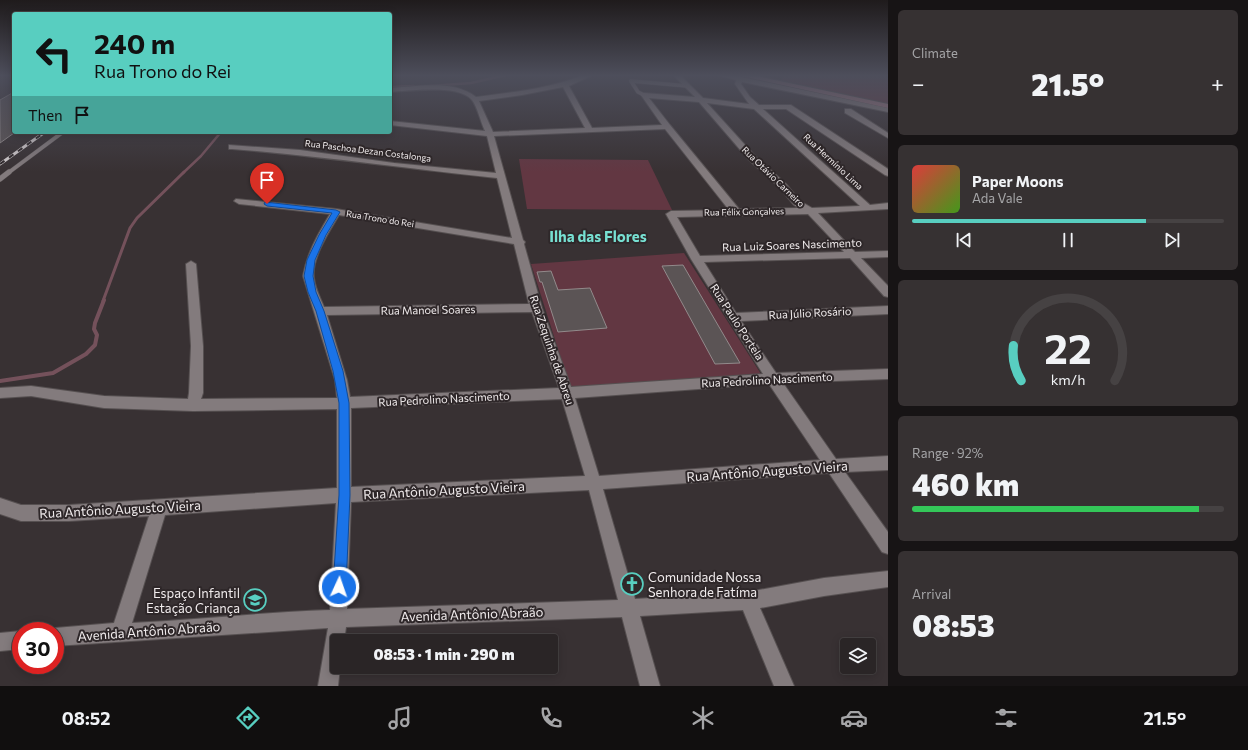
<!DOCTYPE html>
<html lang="en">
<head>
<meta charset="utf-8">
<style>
  body { margin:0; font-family:Commissioner,sans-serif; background:#363132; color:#f1f3f6; height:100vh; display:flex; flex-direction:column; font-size:15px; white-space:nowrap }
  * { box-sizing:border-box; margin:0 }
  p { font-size:13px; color:#a5a5a7 }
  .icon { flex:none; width:22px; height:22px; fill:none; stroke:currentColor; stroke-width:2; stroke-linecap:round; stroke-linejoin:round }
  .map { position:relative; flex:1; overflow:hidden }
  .sheet { display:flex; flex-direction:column; gap:10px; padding:10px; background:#171415; width:360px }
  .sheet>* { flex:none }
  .guide { position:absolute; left:12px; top:12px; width:380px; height:122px; border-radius:4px; box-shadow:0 2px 10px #0003,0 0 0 1px #464243; background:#58cec0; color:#111; overflow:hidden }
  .controls { position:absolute; left:840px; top:638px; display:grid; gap:8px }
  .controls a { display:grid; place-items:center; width:36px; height:36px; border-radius:4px; background:#2a2526; box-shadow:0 2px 10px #0003,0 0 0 1px #464243; font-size:20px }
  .speed { position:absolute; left:12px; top:622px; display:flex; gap:8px; font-size:20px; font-weight:700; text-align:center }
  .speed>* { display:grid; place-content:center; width:52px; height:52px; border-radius:50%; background:#2a2526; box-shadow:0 2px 10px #0003,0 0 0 1px #464243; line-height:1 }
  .speed .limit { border:6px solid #d22; background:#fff; color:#111 }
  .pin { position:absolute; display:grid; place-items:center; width:34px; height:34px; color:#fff; margin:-41px -17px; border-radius:50% 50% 50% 0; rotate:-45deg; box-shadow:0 0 4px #0007 }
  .pin .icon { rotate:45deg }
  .me { position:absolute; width:44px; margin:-22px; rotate:3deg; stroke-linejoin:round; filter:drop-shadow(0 0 3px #0008) }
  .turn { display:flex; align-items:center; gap:14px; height:84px; padding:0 16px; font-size:18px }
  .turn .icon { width:52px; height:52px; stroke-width:2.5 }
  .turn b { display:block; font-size:28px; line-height:34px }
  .then { display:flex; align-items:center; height:38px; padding:0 16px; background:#0003; gap:8px; font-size:15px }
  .big { font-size:30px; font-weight:800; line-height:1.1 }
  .sheet .card { flex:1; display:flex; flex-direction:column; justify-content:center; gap:6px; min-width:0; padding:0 14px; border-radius:6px; background:#363132 }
  .sheet .dial { align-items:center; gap:0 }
  .dial svg { height:104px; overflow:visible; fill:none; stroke:#464243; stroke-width:7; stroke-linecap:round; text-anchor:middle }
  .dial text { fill:#f1f3f6; stroke:none }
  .song { display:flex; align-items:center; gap:12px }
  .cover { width:48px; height:48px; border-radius:6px; background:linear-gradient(135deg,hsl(0 70% 55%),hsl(100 70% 35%)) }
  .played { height:4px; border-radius:2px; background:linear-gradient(90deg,#58cec0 75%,#464243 75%) }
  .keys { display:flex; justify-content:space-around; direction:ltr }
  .heat { display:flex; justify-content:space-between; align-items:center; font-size:22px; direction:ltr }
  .charge { height:6px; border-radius:3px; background:linear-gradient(90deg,#34c759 92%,#464243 0) }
  .trip { position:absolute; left:330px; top:634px; width:228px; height:40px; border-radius:4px; background:#2a2526; box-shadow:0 2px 10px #0003,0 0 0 1px #464243; font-weight:800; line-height:40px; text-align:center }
  .menu { display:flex; height:64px; justify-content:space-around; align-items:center; background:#110f0f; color:#a5a5a7 }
  .menu .icon { width:28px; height:28px }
  .menu .on { color:#58cec0 }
  .menu b { font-size:18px; color:#f1f3f6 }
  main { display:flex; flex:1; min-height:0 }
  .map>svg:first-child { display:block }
  .green { fill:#623742 }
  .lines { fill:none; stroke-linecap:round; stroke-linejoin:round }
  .stream-far2 { stroke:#74515b; stroke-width:2.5 }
  .stream-far1 { stroke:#74515b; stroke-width:3 }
  .stream { stroke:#74515b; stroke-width:4 }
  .building { fill:#5b5455; stroke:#928a8b }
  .lane-far1-casing { stroke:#565051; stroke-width:4.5 }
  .lane-casing { stroke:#565051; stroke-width:6 }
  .street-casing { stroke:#565051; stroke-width:2 }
  .secondary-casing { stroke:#565051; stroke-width:2 }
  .lane-far1 { stroke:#837b7d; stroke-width:3.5 }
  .lane { stroke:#837b7d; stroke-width:5 }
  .street { fill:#837b7d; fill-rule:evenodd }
  .secondary { fill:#a27984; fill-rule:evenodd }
  .rail-casing { stroke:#d5cfd0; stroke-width:3 }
  .rail { stroke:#2e2729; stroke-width:2; stroke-dasharray:5.5; stroke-linecap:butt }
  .route { fill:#1a73e8; stroke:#114b97 }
  .labels { text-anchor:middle; stroke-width:4; stroke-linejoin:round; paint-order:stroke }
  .far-street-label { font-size:9px; fill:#f1eced; stroke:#2e2729 }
  .street-label { font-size:11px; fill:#f1eced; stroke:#2e2729 }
  .near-street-label { font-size:13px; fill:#f1eced; stroke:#2e2729 }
  .near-poi-label { font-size:13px; fill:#f1eced; stroke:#2e2729; text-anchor:start }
  .district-label { font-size:15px; font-weight:bold; fill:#77e0d2; stroke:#2e2729 }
</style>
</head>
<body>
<main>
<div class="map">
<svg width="888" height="686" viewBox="0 0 888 686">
  <rect width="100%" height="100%" fill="#383133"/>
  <g class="green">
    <polygon points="783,75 888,75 888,104 781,80"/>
    <polygon points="519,159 648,160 672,210 527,209"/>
    <polygon points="684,253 761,374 571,390 531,264"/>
  </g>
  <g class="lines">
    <g class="stream-far2">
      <polyline points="430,86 471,83 506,75"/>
      <polyline points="390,87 414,86"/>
      <polyline points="183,173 201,156 221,132"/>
    </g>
    <polyline class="stream-far1" points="103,301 130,228 137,218 184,172"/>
    <polyline class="stream" points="0,381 53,373 86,354 95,345 97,335 94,329 95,323 104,300"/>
  </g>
  <g class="building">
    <polygon points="14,92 14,133 0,143 0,100"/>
    <polygon points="683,265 740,363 715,364 662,266"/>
    <polygon points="551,271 558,290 590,288 607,328 558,332 542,282 540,282 537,272"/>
  </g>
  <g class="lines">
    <g class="lane-far1-casing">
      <g id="lane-far1">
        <polyline points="631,81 688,86"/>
        <polyline points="631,81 638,92 644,95"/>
        <polyline points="8,173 63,132"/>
      </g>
    </g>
    <g class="lane-casing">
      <polyline id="lane" points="0,179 9,172"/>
    </g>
    <g class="street-casing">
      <g id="street">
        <path d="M 583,75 L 593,75 L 569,86 L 592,128 L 662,125 L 641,95 L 644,93 L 695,97 L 673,75 L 680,75 L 703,98 L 749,104 L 735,84 L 736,80 L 717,75 L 732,75 L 888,108 L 888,112 L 742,82 L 741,84 L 750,97 L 759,105 L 791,105 L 888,169 L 888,176 L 885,175 L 786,109 L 763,109 L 870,205 L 888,203 L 888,209 L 818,213 L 855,252 L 888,251 L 888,257 L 861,258 L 888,286 L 888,297 L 884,296 L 850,258 L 704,262 L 736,313 L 888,306 L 888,314 L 741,321 L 776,373 L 888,369 L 888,379 L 783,383 L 836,459 L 888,456 L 888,470 L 845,472 L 888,532 L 888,554 L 882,552 L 829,473 L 603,489 L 635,599 L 748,592 L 824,578 L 888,571 L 888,587 L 824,596 L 760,608 L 794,686 L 774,686 L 743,610 L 640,616 L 660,686 L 640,686 L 622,617 L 346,627 L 344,641 L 337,641 L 337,667 L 340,667 L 338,686 L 318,686 L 328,628 L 55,646 L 55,631 L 48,631 L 55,628 L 114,623 L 149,516 L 69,521 L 21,521 L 0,514 L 0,498 L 21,505 L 69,505 L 337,488 L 337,409 L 193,411 L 104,408 L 31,396 L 0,398 L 0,388 L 31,386 L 104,396 L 188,399 L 189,393 L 191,346 L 186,264 L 191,261 L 196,264 L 203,346 L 203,393 L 201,399 L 337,398 L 335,380 L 303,276 C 307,253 318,234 330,214 L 239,204 L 234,201 L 236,199 L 336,209 L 512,238 L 497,178 C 409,169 321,156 232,149 L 229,149 L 229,145 L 300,150 L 394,163 L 496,173 L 487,136 L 390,125 L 390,121 L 485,131 C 481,123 477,106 472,100 C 458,84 409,91 390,92 L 390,88 C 417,87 453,79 476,97 C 513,92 549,89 583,75 ZM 563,87 L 585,128 L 493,132 L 479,101 L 522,95 ZM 649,98 L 699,102 L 749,160 L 780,188 L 794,205 L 799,208 L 739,209 L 670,125 ZM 707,103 L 754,109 L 860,206 L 812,208 L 800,201 L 786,184 L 755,156 ZM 665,129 L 729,210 L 671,211 L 666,214 L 691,259 L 763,374 L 571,387 L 542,308 L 524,244 L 525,242 L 523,240 L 494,136 ZM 808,214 L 844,252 L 700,256 L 677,217 ZM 339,215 L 514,244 L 529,304 L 324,307 C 320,297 315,288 314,278 C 311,259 330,230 339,215 ZM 532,312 L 559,388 L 350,397 L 347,380 L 327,315 ZM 769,384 L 820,460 L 599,476 L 575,398 ZM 562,399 L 585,476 L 351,487 L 351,408 ZM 589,490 L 618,600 L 347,609 L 351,502 ZM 336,503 L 330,610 C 264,612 198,620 132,623 L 165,515 Z"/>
        <polygon points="845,109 851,109 888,133 888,138 845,113"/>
        <polygon points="21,631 21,649 0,651 0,633"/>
      </g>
    </g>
    <g class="secondary-casing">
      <polygon id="secondary" points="737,75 752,75 888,104 888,108"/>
    </g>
    <use href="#lane-far1" class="lane-far1"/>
    <use href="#lane" class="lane"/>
    <use href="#street" class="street"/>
    <use href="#secondary" class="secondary"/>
    <g class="rail-casing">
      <polyline id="rail" points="0,164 45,132"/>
    </g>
    <use href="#rail" class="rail"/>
  </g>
  <linearGradient id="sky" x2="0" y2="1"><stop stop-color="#1f1b1c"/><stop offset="0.44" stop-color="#4d4e5b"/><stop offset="1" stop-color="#4d4e5b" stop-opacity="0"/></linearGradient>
  <rect width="888" height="172" fill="url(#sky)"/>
  <polygon class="route" points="265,202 336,210 340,212 326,235 315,260 313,276 316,292 324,311 343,371 349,403 350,495 346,587 344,592 339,594 335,592 333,587 339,495 339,403 333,371 316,311 308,292 304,276 307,260 319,235 332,213 267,206 264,204"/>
  <defs>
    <g id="church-ring" transform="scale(1.15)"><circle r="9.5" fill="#2e2729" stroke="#58cec0" stroke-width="1.5"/><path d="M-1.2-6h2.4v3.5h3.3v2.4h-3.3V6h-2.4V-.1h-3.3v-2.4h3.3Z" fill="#58cec0"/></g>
    <g id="school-ring" transform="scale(1.15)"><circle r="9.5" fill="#2e2729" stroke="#58cec0" stroke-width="1.5"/><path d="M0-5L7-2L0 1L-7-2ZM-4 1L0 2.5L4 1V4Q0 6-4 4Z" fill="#58cec0"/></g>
  </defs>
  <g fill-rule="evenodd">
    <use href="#church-ring" x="632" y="584"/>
    <use href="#school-ring" x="255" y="600"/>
  </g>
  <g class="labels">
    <g class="far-street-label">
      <text transform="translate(368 151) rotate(7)" y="3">Rua Paschoa Dezan Costalonga</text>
      <text transform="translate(833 162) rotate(43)" y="3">Rua Hermínio Lima</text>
      <text transform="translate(773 177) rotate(44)" y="3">Rua Otávio Carneiro</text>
      <text transform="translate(744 212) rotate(-1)" y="3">Rua Félix Gonçalves</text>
      <text transform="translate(380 219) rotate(9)" y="3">Rua Trono do Rei</text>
    </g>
    <g class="street-label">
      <text transform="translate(792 245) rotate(-2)" y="4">Rua Luiz Soares Nascimento</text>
      <text transform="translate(428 310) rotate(-1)" y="4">Rua Manoel Soares</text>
      <text transform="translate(810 313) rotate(-3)" y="4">Rua Júlio Rosário</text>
      <text transform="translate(737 322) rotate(57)" y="4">Rua Paulo Portela</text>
      <text transform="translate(552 350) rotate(71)" y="4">Rua Zequinha de Abreu</text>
      <text transform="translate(767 380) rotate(-3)" y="4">Rua Pedrolino Nascimento</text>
      <text transform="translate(444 399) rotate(-3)" y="4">Rua Pedrolino Nascimento</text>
    </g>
    <g class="near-street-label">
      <text transform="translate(767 471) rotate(-4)" y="5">Rua Antônio Augusto Vieira</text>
      <text transform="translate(444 490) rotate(-3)" y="5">Rua Antônio Augusto Vieira</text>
      <text transform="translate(120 509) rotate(-3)" y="5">Rua Antônio Augusto Vieira</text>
      <text transform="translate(472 614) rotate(-2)" y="5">Avenida Antônio Abraão</text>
      <text transform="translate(149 631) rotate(-4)" y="5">Avenida Antônio Abraão</text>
    </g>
    <g class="near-poi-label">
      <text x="648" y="582">Comunidade Nossa<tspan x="648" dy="15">Senhora de Fatíma</tspan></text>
      <text x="240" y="598" text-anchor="end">Espaço Infantil<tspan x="240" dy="15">Estação Criança</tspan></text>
    </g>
    <g class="district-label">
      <text x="598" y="242">Ilha das Flores</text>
    </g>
  </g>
</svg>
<div class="controls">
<a><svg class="icon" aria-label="layers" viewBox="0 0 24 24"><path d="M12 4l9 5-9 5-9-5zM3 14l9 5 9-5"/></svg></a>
</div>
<div class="speed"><div class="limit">30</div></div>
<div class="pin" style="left:267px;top:204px;background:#d93025"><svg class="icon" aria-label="arrive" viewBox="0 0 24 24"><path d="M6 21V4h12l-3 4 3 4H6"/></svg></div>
<svg class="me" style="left:339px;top:587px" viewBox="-20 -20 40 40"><circle r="17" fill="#1a73e8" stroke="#fff" stroke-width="3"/><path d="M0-11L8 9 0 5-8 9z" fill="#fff"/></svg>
<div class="trip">08:53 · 1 min · 290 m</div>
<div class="guide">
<div class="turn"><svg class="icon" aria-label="left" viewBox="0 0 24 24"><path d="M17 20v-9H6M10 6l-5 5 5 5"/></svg><div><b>240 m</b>Rua Trono do Rei</div></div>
<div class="then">Then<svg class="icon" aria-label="arrive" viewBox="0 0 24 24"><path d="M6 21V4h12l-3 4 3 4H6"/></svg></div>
</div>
</div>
<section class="sheet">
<div class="card"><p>Climate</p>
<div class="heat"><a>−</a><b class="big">21.5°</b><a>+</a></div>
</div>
<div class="card">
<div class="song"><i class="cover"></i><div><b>Paper Moons</b><p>Ada Vale</p></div></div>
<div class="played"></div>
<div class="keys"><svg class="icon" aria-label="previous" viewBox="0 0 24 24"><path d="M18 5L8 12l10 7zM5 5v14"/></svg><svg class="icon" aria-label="pause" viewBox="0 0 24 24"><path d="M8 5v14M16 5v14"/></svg><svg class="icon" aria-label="next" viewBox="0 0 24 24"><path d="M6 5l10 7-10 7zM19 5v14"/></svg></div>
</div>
<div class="card dial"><svg viewBox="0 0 100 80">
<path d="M14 69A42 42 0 1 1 86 69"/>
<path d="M14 69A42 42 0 0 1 8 42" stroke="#58cec0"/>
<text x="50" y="56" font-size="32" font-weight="700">22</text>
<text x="50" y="72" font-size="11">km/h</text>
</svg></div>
<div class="card"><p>Range · 92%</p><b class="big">460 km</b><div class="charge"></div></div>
<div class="card"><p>Arrival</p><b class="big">08:53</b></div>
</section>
</main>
<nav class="menu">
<b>08:52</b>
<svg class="icon on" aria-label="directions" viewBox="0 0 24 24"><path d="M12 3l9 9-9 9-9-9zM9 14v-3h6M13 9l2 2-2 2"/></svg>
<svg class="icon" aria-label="music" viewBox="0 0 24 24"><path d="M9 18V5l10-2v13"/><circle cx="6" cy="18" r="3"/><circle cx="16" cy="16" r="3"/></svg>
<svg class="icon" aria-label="phone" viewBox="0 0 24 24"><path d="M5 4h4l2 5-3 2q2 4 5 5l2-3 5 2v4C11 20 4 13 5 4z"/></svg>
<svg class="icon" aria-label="climate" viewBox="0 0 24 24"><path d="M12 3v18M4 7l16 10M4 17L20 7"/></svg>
<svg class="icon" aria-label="car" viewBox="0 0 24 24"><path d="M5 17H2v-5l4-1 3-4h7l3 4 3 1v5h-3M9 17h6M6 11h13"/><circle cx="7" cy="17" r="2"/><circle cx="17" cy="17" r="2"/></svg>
<svg class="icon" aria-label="filters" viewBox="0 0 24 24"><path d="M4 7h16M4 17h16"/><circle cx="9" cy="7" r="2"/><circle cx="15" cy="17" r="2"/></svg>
<b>21.5°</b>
</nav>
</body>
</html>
